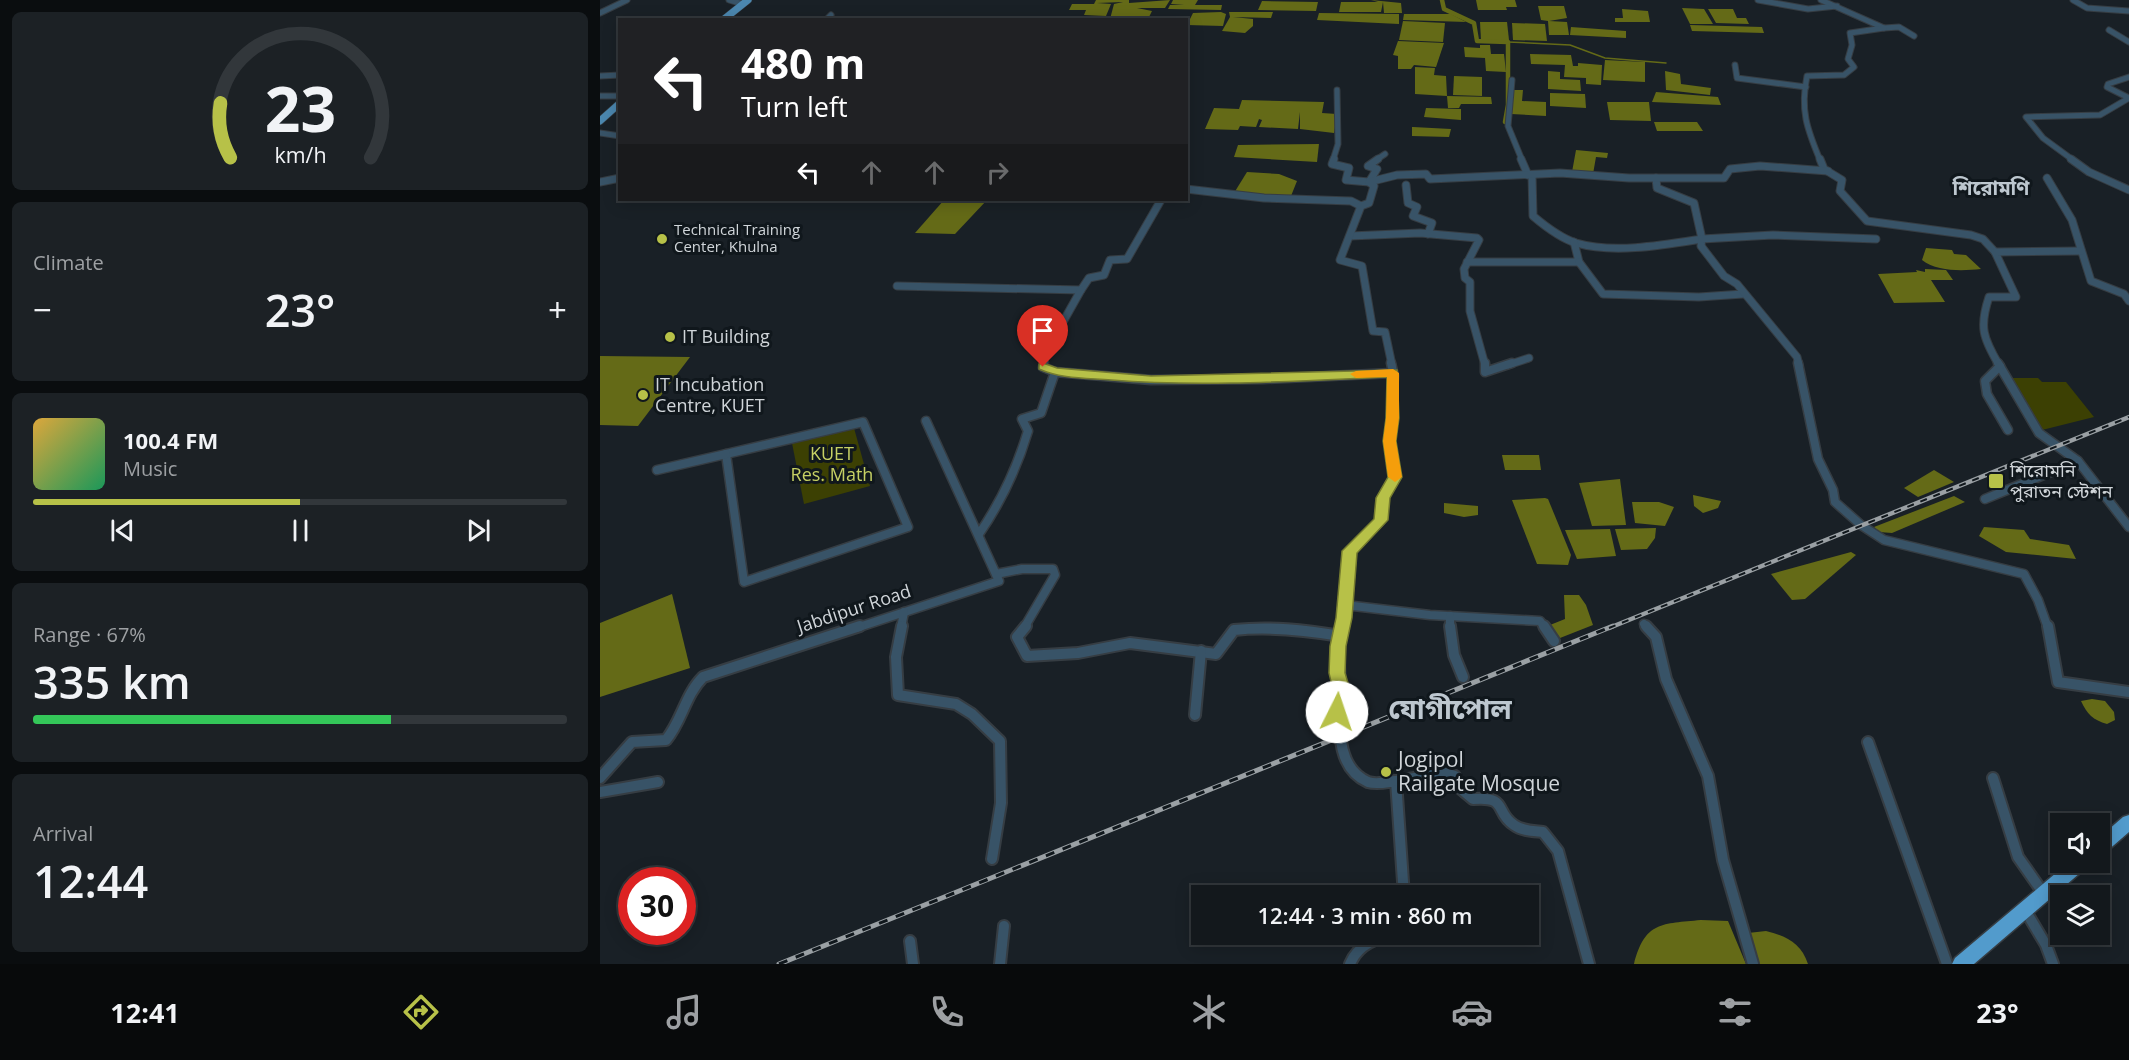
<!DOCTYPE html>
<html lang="en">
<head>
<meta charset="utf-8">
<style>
  body { margin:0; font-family:"Open Sans","Noto Sans Bengali",sans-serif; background:#1c2125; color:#f1f3f6; height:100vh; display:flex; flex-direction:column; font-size:22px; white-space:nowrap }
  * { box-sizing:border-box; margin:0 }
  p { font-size:20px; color:#9da0a3 }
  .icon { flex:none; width:33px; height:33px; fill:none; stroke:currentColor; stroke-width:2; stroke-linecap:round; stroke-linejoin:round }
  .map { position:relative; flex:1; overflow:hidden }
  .drawer { display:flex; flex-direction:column; gap:12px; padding:12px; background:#0a0d0f; width:600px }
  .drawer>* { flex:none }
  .top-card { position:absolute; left:18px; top:18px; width:570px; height:183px; border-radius:0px; box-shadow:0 3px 15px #0003,0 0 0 2px #32373b; background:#202124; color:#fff; overflow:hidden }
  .tools { position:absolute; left:1450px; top:813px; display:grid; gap:12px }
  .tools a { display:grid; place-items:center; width:60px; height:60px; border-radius:0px; background:#13181c; box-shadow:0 3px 15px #0003,0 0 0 2px #32373b; font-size:30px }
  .speed { position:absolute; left:18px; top:867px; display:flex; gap:12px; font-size:30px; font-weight:700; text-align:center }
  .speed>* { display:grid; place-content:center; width:78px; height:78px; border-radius:50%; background:#13181c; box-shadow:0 3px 15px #0003,0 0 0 2px #32373b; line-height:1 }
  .speed .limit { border:9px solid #d22; background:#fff; color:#111 }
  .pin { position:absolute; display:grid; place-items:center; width:51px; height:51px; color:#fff; margin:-62px -26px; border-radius:50% 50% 50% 0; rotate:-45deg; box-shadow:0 0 6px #0007 }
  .pin .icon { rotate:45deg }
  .me { position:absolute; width:66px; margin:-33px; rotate:4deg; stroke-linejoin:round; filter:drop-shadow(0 0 4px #0008) }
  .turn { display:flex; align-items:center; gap:21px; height:126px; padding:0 24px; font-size:27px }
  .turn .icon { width:78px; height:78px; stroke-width:2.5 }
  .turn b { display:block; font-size:42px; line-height:51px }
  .lanes { display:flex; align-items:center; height:57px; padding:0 24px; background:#0003; justify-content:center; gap:30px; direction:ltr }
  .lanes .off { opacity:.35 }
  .big { font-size:45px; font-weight:600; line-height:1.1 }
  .drawer .card { flex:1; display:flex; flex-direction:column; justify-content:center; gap:9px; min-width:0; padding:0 21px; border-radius:9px; background:#1c2125 }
  .drawer .dial { align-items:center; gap:0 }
  .dial svg { height:156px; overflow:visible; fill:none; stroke:#32373b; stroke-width:7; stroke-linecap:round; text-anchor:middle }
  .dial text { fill:#f1f3f6; stroke:none }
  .song { display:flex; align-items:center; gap:18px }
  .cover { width:72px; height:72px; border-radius:9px; background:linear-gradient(135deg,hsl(40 70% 55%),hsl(150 70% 35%)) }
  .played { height:6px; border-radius:3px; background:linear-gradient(90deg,#b7c148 50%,#32373b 50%) }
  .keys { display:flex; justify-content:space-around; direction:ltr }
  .heat { display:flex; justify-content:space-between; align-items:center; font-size:33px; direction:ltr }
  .charge { height:9px; border-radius:4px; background:linear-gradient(90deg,#34c759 67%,#32373b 0) }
  .trip { position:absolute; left:591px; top:885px; width:348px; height:60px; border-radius:0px; background:#13181c; box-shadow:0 3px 15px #0003,0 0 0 2px #32373b; font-weight:600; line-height:60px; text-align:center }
  .menu { display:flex; height:96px; justify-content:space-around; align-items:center; background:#080a0b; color:#9da0a3 }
  .menu .icon { width:42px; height:42px }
  .menu .selected { color:#b7c148 }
  .menu b { font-size:27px; color:#f1f3f6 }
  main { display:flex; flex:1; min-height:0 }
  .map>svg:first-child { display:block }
  .green { fill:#3c4003 }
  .water { fill:#646a17 }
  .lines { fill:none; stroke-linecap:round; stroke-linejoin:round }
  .stream { stroke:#646a17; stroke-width:1.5 }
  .canal { stroke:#646a17; stroke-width:4.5 }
  .minor-far3-casing { stroke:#363d43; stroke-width:7 }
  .minor-far2-casing { stroke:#363d43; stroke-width:9 }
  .minor-far1-casing { stroke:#363d43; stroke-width:11 }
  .minor-casing { stroke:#363d43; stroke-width:14 }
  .major-casing { stroke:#363d43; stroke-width:8 }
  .highway-casing { stroke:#363d43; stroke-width:3 }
  .minor-far3 { stroke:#385367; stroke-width:5 }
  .minor-far2 { stroke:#385367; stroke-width:7 }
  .minor-far1 { stroke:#385367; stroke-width:8 }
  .minor { stroke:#385367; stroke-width:10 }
  .major { stroke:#4b87af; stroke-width:7 }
  .highway { fill:#529bcc; fill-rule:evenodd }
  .rail-far1-casing { stroke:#9aa0a4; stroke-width:4.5 }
  .rail-casing { stroke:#9aa0a4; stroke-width:5 }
  .rail-far1 { stroke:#10171c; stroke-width:2; stroke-dasharray:7; stroke-linecap:butt }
  .rail { stroke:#10171c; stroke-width:3; stroke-dasharray:9; stroke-linecap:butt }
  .route { fill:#b7c148; stroke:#777d2f; stroke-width:1.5 }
  .slow { fill:#f59e0b }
  .poi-dot { fill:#b7c148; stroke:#10171c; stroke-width:2 }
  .labels { text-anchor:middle; stroke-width:6; stroke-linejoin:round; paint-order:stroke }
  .far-poi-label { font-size:15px; fill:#d0d5d9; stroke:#10171c; text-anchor:start }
  .poi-label { font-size:18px; fill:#d0d5d9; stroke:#10171c; text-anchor:start }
  .park-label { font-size:18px; fill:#c6d064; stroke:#10171c }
  .street-label { font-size:18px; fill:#d0d5d9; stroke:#10171c }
  .far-district-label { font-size:20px; font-weight:bold; fill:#bdc7cf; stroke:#10171c }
  .near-poi-label { font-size:21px; fill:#d0d5d9; stroke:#10171c; text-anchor:start }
  .near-district-label { font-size:28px; font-weight:bold; fill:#bdc7cf; stroke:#10171c }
</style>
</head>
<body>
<main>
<section class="drawer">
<div class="card dial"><svg viewBox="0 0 100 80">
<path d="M14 69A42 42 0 1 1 86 69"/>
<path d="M14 69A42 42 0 0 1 9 41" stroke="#b7c148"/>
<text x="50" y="56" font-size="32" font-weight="700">23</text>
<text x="50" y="72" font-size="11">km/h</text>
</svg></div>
<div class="card"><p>Climate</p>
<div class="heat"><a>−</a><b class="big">23°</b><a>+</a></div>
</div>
<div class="card">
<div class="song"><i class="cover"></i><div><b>100.4 FM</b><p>Music</p></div></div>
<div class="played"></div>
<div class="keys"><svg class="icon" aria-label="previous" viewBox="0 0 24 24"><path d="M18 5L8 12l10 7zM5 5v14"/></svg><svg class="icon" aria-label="pause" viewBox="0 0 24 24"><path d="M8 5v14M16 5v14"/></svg><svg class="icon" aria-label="next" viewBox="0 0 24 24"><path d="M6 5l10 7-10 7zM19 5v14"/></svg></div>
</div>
<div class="card"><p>Range · 67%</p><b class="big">335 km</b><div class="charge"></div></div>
<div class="card"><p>Arrival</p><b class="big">12:44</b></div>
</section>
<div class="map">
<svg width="1529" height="964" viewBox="0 0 1529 964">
  <rect width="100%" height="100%" fill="#192026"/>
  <g class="green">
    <polygon points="1411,378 1438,378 1442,382 1466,382 1494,417 1442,430"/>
    <polygon points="254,428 270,486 204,504 192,443"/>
  </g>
  <g class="water">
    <polygon points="496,0 529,0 529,3 570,0 565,8 537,8 552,11 548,19 510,19 514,4 523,2 497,3 511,4 506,16 484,15 486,10 469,10 472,4 494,4"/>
    <polygon points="573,0 618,0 598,0 595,5 622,5 621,10 568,9 570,5 584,5 571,4"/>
    <polygon points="771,0 801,3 802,13 784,13 783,2 781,12 739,12 741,2 778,2"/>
    <polygon points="876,0 915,0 917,7 906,7 907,10 878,10"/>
    <polygon points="662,1 718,2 716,11 658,10"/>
    <polygon points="938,6 964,6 967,18 949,21 967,22 969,35 949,35 948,21 941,20"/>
    <polygon points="1082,8 1104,9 1113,24 1090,24"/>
    <polygon points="1022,9 1048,11 1050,22 1015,22 1015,18 1023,18"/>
    <polygon points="1108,9 1133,9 1137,18 1146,18 1149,24 1116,23"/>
    <polygon points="621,12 626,14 623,26 587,25 593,13"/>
    <polygon points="629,12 673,12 671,18 633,17 653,19 653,26 645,33 622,31 630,17"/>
    <polygon points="719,13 799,14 799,24 717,20"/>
    <polygon points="804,14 851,14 866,22 803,20"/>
    <polygon points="803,21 845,23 843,42 799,40"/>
    <polygon points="880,22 907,22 909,40 881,40"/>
    <polygon points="912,23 945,24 947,41 913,40"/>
    <polygon points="1090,25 1162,27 1164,33 1092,31"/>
    <polygon points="971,27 1026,31 1026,38 970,35"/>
    <polygon points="798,41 844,43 836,67 814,65 811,69 798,69 798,56 793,55"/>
    <polygon points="880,45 890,45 891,54 904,54 906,72 886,71 885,58 865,57 864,47 880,48"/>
    <polygon points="930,54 971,55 973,66 978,66 978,63 1002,65 1001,85 986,84 986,78 964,77 965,65 931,64"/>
    <polygon points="1005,60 1045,62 1045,82 1003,80"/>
    <polygon points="815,67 835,68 834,75 846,76 847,96 815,94"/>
    <polygon points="948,71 960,72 960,79 980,80 981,91 948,89"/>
    <polygon points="1065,71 1080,74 1081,84 1111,88 1110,95 1066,90"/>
    <polygon points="854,76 882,77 882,96 853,95"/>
    <polygon points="914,90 923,90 922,101 946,102 946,116 911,114"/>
    <polygon points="1056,92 1118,97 1121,105 1052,102"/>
    <polygon points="950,93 985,94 986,108 950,106"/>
    <polygon points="847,96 891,97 892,104 861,104 859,108 848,108"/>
    <polygon points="642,100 724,102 722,113 737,114 734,133 700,129 700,112 698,129 659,127 662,120 659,119 656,127 640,126 638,130 605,129 614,108 639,109"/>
    <polygon points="1007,102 1049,102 1051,121 1010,120"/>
    <polygon points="826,108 861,109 861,120 824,117"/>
    <polygon points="1054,122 1097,122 1103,131 1057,131"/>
    <polygon points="812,127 813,127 851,129 849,137 812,136"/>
    <polygon points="719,144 717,162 634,157 638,145"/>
    <polygon points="976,150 1008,153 1007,158 996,157 993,174 972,172"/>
    <polygon points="647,172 679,174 697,181 691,196 634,193"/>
    <polygon points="344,200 387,200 355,234 315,233"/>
    <path d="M 1326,248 L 1352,250 L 1354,254 L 1366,255 L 1381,269 C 1363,271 1337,272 1322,260 Z"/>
    <polygon points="1325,269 1346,270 1353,280 1331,280 1345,302 1294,303 1278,274 1317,272 1316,270 1325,272"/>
    <polygon points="0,356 90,357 38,426 0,425"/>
    <polygon points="902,455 939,455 941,470 905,470"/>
    <polygon points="1334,470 1354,482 1318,497 1304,488"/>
    <polygon points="1020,479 1026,525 992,526 979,483"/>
    <polygon points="1093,495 1121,501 1118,508 1103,513 1094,506"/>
    <polygon points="1354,496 1365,502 1292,533 1279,532 1274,527"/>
    <polygon points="945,498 948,499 971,555 968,565 937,564 912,500"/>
    <polygon points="1032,502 1059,502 1074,507 1065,526 1035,523"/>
    <polygon points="844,503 878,506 878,515 864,517 844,513"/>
    <polygon points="1384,527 1424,530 1430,539 1469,545 1476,559 1406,552 1379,536"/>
    <polygon points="1056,528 1055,538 1047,549 1021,550 1015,529"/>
    <polygon points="1010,529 1016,556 977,559 965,530"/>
    <polygon points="1251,552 1256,555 1205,599 1192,600 1171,574"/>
    <polygon points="72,594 90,668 0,697 0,623"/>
    <polygon points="964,595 979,595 986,605 993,625 960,638 950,625 965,619"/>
    <path d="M 1492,699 L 1505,701 L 1514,712 L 1515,720 L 1507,724 C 1493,720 1487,714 1481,701 Z"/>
    <path d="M 1101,920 L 1128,921 L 1146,964 L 1034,964 C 1045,921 1062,924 1101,920 Z"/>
    <path d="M 1166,931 C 1187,936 1201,943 1208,964 L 1158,964 L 1148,933 Z"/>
  </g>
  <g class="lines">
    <polyline class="stream" points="908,42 970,45 1005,58 1066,63"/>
    <polyline class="canal" points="842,0 844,9 874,23 877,41 908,42 908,105 905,122"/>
    <g class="minor-far3-casing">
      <g id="minor-far3">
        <polyline points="129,0 143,4"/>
        <polyline points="1158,0 1208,9 1237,6"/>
        <polyline points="1221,0 1284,28 1299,27 1314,36"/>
        <polyline points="1473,0 1487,8 1529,11"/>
        <polyline points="0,13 27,0"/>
        <polyline points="226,20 231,15"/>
        <polyline points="1509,30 1529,42"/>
        <polyline points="1135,65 1137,78 1206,87"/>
        <polyline points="0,76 20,75"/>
        <polyline points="912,80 908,126 922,160"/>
        <polyline points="0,96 20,96"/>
        <polyline points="0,133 20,136"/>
        <polyline points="733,160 738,144 737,90"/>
        <polyline points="776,160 785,154"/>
        <path d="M 1220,160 C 1207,129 1200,110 1207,76 L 1244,75 L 1254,67 L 1248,59 L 1252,45 L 1250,33 L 1284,28"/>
        <polyline points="1473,160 1443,138 1426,117 1500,115 1529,98 1507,87 1508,84 1529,77"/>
      </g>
    </g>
    <g class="minor-far2-casing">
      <g id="minor-far2">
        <polyline points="734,159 732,164 749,168 746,180 769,182 777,169 768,166 778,159"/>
        <polyline points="921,159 928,175"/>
        <polyline points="1220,159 1224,169 1242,180 1240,191 1267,221 1371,235 1383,239 1395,252"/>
        <polyline points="1471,159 1489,172 1529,190"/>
        <path d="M 932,175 L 933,216 C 946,227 960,238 976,243 C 1014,254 1064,245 1102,239 L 1094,203 L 1057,188 L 1056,178"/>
        <polyline points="1447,178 1472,220 1491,281 1524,294 1529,301"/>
        <polyline points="0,182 20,178"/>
        <polyline points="806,185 808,203 817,207 813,216 832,223 828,234"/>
        <polyline points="586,189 664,198 751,201 761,206"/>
        <polyline points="750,236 820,233 877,238 879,240 864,269 865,278 870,282 870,311 885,365"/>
        <polyline points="867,262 979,262 974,242"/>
        <polyline points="979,262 1003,294 1099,297 1143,294"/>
        <polyline points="297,286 481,290 489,278 504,275 510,260 527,259 561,200"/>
        <polyline points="443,365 446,352 481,290"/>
        <polyline points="792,365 785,332 773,331 762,266 740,260 761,206 769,203 774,186 769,182 797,175 826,174 830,179 960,173 1029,178 1124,178 1130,169 1160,166 1228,171"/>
        <polyline points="908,365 929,358"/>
        <polyline points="1199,365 1197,357 1137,284 1124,276 1101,246 1102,239 1173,235 1276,239"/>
        <path d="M 1399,365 C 1383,338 1379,327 1389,297 L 1416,297 L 1395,252 L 1481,251"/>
      </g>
    </g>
    <g class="minor-far1-casing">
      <g id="minor-far1">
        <polyline points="444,363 443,367 455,372"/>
        <polyline points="885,363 885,372 912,363"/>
        <polyline points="1198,363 1218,459 1233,490 1235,502 1261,525 1284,540 1424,574 1438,600 1448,628"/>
        <polyline points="1398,363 1439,433 1478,461 1529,527"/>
        <polyline points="1400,366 1385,381 1387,394 1408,430"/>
        <polygon points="263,422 308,527 144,582 126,454"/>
        <polyline points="57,470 126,454"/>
        <polyline points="1385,499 1478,461"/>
        <path d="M 379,534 C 401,502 417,468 428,431 L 422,419 L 441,413 L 455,372 L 551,380 L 663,379 L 793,373"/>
        <polyline points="396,574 422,569 453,569 455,575 424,628"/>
        <polyline points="745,605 830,615 940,621 945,628"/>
        <polyline points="1044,624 1047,628"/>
        <polyline points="256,628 399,581 326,421"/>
        <polyline points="301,628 304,612"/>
        <polyline points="741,628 749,551 781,520 783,499 795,477 789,441 794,376 791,363"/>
        <polyline points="850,628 850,616"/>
      </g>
    </g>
    <g class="minor-casing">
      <g id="minor">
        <polyline points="302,626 296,657 298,695 356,704 372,714 400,741 401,803 392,859"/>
        <path d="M 426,626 L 417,637 L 427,656 L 478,653 L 530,643 L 616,654 L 634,630 C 670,626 705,630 741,636"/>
        <path d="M 741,626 C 738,647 739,665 740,686 C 741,718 732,766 768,782 C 777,785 787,782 796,781 L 804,896"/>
        <polyline points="850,626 854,655 863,677"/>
        <polyline points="944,626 954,641"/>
        <polyline points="1046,626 1056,637 1066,679 1108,776 1123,860 1153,964"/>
        <polyline points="1448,626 1458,682 1529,692"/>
        <polyline points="595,715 601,651"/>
        <polyline points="1268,742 1347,964"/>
        <path d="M 0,778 L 32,742 L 66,740 C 82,721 85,695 103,677 L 260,626"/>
        <polyline points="1393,778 1418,857 1444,894"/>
        <path d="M 796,781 L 845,773 L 855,776 L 861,789 L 873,799 C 909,796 894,812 914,825 C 922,831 934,831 943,832 L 958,851 L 989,964"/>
        <polyline points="0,792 58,782"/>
        <polyline points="1425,910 1446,945 1453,964"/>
        <polyline points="310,941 313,964"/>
        <polyline points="400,964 404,926"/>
        <path d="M 750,964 C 758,944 777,938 796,934"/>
      </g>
    </g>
    <g class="major-casing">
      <g id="major">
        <polyline points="123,20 148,0"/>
        <polyline points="0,121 20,103"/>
      </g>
    </g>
    <g class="highway-casing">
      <g id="highway">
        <polygon points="1529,815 1529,832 1506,852 1500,854 1500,837 1523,817"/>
        <polygon points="1469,862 1489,862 1487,867 1374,964 1352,964 1355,958"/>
      </g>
    </g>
    <use href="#minor-far3" class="minor-far3"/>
    <use href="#minor-far2" class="minor-far2"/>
    <use href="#minor-far1" class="minor-far1"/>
    <use href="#minor" class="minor"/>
    <use href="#major" class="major"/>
    <use href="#highway" class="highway"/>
    <g class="rail-far1-casing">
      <polyline id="rail-far1" points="1009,628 1529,417"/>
    </g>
    <g class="rail-casing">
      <polyline id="rail" points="179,964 1013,626"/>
    </g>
    <use href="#rail-far1" class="rail-far1"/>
    <use href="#rail" class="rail"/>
  </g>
  <path class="route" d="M 443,363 L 457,368 L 551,376 L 797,370 L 799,418 L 796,441 L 802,477 L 790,498 L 788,520 L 757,553 L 752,618 L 746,646 L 745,673 L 749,686 L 743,717 L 731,717 L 729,712 L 732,686 L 729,673 L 730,646 L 736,618 L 742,551 L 774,519 L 776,498 L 788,477 L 783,441 L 786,418 L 787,377 C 695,381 602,387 511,380 C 487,378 461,379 439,369 L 439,364 Z"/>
  <polygon class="slow" points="793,369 799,373 799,418 796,441 802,477 795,482 788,477 783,441 786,418 787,377 756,378 750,374 756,371"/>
  <g class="poi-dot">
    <circle cx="62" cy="239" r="6"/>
    <circle cx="70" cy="337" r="6"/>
    <circle cx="43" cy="395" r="6"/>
    <rect x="1388" y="473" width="16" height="16" rx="3"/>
    <circle cx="786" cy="772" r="6"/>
  </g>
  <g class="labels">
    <g class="far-poi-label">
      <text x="74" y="235">Technical Training<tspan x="74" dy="17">Center, Khulna</tspan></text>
    </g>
    <g class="poi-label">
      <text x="82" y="343">IT Building</text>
      <text x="55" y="391">IT Incubation<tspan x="55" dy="21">Centre, KUET</tspan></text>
      <text x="1410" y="477">শিরোমনি<tspan x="1410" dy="21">পুরাতন স্টেশন</tspan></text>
    </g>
    <g class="park-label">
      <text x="232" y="460">KUET<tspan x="232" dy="21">Res. Math</tspan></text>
    </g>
    <g class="street-label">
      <text transform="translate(254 609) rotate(-18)" y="6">Jabdipur Road</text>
    </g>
    <g class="far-district-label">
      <text x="1391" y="195">শিরোমণি</text>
    </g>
    <g class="near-poi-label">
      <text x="798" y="767">Jogipol<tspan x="798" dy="24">Railgate Mosque</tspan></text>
    </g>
    <g class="near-district-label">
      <text x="850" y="719">যোগীপোল</text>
    </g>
  </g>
</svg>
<div class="tools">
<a><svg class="icon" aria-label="sound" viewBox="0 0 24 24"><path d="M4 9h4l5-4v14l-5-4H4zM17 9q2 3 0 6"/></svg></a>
<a><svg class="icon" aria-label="layers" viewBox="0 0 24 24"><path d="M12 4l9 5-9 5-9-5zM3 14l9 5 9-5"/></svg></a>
</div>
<div class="speed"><div class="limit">30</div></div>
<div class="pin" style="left:443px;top:367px;background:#d93025"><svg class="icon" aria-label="arrive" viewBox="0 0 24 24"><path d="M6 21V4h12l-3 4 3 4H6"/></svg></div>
<svg class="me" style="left:737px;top:712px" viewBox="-20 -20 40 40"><circle r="19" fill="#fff"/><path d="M0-13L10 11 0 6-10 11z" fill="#b7c148"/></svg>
<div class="trip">12:44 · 3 min · 860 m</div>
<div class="top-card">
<div class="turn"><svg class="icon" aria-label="left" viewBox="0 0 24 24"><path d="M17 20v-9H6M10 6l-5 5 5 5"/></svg><div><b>480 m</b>Turn left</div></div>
<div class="lanes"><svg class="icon" aria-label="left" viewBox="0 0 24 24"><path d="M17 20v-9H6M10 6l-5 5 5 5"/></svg><svg class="icon off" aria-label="ahead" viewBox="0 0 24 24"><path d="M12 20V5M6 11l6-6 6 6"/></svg><svg class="icon off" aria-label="ahead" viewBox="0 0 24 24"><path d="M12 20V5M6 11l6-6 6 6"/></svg><svg class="icon off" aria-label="right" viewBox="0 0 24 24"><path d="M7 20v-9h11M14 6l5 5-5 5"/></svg></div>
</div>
</div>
</main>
<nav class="menu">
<b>12:41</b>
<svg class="icon selected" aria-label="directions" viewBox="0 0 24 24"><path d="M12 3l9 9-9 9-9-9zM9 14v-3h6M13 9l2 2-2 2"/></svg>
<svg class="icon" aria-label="music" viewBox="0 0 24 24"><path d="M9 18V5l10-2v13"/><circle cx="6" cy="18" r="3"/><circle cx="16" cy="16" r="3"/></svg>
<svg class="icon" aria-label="phone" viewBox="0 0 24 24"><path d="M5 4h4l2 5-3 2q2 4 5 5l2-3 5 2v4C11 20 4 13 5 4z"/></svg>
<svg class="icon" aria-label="climate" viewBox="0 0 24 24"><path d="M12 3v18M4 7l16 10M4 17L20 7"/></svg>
<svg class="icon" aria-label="car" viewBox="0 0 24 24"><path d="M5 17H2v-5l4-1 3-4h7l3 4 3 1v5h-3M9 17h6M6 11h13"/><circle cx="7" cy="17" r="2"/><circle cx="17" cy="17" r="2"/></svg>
<svg class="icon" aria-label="filters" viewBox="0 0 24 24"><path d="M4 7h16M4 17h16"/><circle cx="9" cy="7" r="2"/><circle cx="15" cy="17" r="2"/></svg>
<b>23°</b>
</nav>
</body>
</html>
